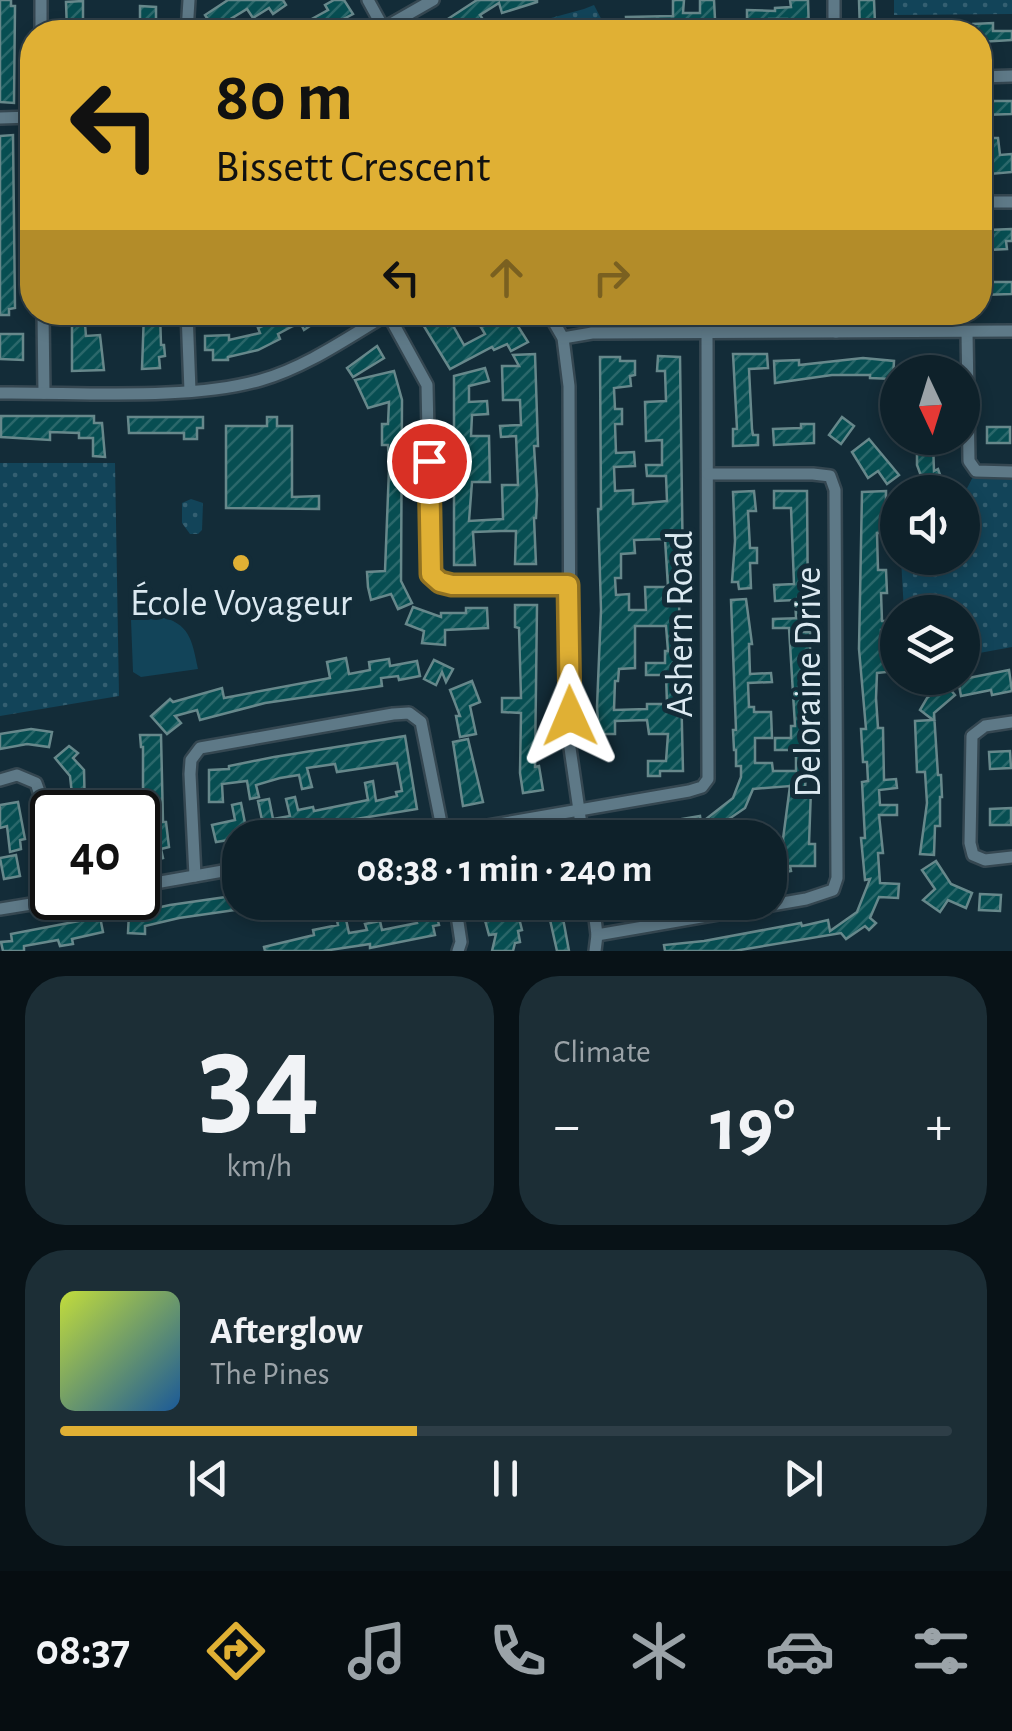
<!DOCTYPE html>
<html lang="en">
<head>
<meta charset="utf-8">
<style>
  body { margin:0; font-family:"Alegreya Sans",sans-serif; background:#1c2e36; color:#f1f3f6; height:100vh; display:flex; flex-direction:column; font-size:38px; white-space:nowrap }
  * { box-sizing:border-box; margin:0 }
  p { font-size:32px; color:#9ba3a8 }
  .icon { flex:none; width:55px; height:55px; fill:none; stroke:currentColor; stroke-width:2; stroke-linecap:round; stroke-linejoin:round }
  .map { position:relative; height:951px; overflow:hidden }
  .sheet { display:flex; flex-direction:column; gap:25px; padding:25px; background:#081217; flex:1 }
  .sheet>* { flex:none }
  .banner { position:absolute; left:20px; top:20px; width:972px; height:305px; border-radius:40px; box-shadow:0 5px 15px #0003,0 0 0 2px #2e3e47; background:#e0b034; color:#111; overflow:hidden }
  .needle { width:65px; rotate:176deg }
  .tools { position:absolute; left:880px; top:355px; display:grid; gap:20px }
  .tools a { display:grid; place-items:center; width:100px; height:100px; border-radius:50%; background:#0e212a; box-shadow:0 5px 15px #0003,0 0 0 2px #2e3e47; font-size:50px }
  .speed { position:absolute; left:30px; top:790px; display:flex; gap:20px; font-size:50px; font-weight:700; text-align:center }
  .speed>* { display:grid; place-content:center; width:130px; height:130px; border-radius:50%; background:#0e212a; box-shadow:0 5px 15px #0003,0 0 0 2px #2e3e47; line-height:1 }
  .speed .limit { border:5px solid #111; border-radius:15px; background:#fff; color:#111 }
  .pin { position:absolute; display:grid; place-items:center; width:85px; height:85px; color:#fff; margin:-42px; border:5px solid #fff; border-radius:50%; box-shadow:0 2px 10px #0007 }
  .me { position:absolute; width:110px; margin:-55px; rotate:359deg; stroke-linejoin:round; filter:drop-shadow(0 0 8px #0008) }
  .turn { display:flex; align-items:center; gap:35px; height:210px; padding:0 30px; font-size:45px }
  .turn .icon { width:130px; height:130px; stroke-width:2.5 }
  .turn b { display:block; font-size:70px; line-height:85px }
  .lanes { display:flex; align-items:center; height:95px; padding:0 30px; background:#0003; justify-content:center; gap:50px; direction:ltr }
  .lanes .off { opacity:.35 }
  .big { font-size:75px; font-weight:700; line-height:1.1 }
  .sheet .card { flex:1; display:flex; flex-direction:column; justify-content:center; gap:15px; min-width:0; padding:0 35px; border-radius:40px; background:#1c2e36 }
  .sheet .dial { align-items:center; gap:0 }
  .dial b { font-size:130px; line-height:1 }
  .song { display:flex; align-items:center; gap:30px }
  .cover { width:120px; height:120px; border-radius:15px; background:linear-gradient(135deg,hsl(70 70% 55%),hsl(210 70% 35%)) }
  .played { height:10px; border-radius:5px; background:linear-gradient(90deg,#e0b034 40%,#2e3e47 40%) }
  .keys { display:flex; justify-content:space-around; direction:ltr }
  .heat { display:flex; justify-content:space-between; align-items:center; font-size:55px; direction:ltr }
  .sheet .tiles { flex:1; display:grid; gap:25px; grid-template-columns:1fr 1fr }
  .card:last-child { grid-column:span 2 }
  .trip { position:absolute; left:222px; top:820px; width:565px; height:100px; border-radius:40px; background:#0e212a; box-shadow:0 5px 15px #0003,0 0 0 2px #2e3e47; font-weight:700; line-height:100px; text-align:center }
  .menu { display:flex; height:160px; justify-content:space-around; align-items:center; background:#060d11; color:#9ba3a8 }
  .menu .icon { width:70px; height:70px }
  .menu .selected { color:#e0b034 }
  .menu b { font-size:45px; color:#f1f3f6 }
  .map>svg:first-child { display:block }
  .park { fill:url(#park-dots) }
  .pitch { fill:#124459 }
  .building { fill:url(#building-hatch); stroke:#67888b; stroke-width:2.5; fill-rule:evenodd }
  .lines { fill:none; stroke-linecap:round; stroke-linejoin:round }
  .minor-casing { stroke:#354751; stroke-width:16 }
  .minor { stroke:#5e7987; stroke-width:11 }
  .route-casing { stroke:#927222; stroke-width:25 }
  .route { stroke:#e0b034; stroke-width:18 }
  .poi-dot { fill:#e0b034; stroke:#132c38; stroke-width:4 }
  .labels { text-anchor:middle; stroke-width:10; stroke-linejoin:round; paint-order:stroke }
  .poi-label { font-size:38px; fill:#dbe9f1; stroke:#132c38 }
  .street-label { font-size:38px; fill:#dbe9f1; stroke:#132c38 }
</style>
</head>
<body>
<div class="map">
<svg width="1012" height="951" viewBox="0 0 1012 951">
  <defs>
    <pattern id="park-dots" width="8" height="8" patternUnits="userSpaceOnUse" patternTransform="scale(2.5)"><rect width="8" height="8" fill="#124459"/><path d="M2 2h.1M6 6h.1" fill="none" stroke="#345f71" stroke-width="1.8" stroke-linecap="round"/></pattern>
    <pattern id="building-hatch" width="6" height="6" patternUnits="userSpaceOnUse" patternTransform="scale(2.5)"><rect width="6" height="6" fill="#074e52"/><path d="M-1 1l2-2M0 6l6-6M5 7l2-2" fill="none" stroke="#2b686b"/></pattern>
  </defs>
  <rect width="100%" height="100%" fill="#132c38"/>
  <g class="park">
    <polygon points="894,0 1012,0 1012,14 894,15"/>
    <polygon points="594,5 608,32 503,31 584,9"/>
    <polygon points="0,463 115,463 119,696 0,716"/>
    <polygon points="976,471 1012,472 1012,647 963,656 962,612 904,612 901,558 962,558 963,496"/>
    <polygon points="191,499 203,503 202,530 198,534 190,534 182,523 182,503"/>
  </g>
  <path class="pitch" d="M 158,616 C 190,623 192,640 198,669 L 141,677 L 133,672 L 131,620 Z"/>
  <g class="building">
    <polygon points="0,0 11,0 11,6 15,6 14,103 0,102"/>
    <polygon points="228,0 283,0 286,5 273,14 269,8 253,18 247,9 229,20 231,23 226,26 231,32 216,32 205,15"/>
    <polygon points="334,0 344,0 353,14 318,32 288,32 328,10 325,5"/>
    <polygon points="477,0 537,0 537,2 502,13 499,3 480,15 491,32 476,32 470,23 453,32 428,32"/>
    <polygon points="673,0 684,0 683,13 700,13 700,0 714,0 715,19 747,20 747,10 775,11 775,8 791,7 790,0 808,0 809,32 787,32 787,19 769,19 768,32 720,32 720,28 700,28 700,32 627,30 626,17 673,16"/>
    <polygon points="859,0 874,0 875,23 896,23 895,32 860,32"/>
    <polygon points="83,1 83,24 101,23 102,32 67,32 66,2"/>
    <polygon points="140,6 156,7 156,29 140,28"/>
    <polygon points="993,23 993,31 1012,31 1012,40 980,42 980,32 973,32 973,24"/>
    <polygon points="982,101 1012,101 1012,114 983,115"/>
    <polygon points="13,135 15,308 9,309 9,315 0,315 0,136"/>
    <polygon points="987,138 998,138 1000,155 1012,154 1012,172 990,174"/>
    <polygon points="1012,229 1012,241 1006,241 1007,249 989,250 988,230"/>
    <polygon points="981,282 1012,282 1012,294 981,295"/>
    <polygon points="72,312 84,312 86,336 100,335 104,370 72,371"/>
    <polygon points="144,312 160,312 161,345 164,345 165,356 159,357 160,368 142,369"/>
    <polygon points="292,312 331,312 304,330 301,324 293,326 278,334 280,339 258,350 228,357 228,360 213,360 213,350 205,350 205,336 229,335 229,340 260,333 258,328"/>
    <polygon points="427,312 438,312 448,326 452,324 464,345 485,334 472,312 509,312 528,342 511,351 507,344 494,350 492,347 450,369 419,318"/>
    <polygon points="0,334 23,334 23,360 0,359"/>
    <polygon points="377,346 384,358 353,377 347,368"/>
    <polygon points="535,354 538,446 534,446 537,495 536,518 534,518 536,564 515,564 516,531 501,531 473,532 475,565 454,565 454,376 485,368 489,381 469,386 469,402 487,401 488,414 472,415 471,436 489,436 490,482 472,482 469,521 503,519 502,485 518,485 516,436 501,437 500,426 521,425 520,400 503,400 502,366 519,366 513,355"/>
    <polygon points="733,354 767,354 768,368 749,369 752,429 753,435 758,435 758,445 733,446 733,429 737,429"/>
    <path d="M 658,356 L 680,357 L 683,574 L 683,599 L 679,599 L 683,771 L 660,771 L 660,776 L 648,776 L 648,761 L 666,761 L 668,734 L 649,734 L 647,720 L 615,721 L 615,734 L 599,734 L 597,707 L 601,610 L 598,509 L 601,509 L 600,357 L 620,357 L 620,361 L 635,361 L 635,375 L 630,376 L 631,386 L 614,388 L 615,409 L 622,409 L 622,424 L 615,424 L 616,453 L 634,452 L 635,466 L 614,467 L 615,491 L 633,490 L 633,504 L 667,501 L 666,476 L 647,476 L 646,465 L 662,465 L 662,440 L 646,441 L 645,402 L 666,401 L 665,371 L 657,371 ZM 665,539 L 668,587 L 645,587 L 646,610 L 629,610 L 629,594 L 616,595 L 615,578 L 621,578 L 621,554 L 635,553 L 634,540 ZM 635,626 L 666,626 L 668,651 L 665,651 L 665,663 L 646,663 L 646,675 L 666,675 L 667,704 L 647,704 L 647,709 L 614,710 L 615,681 L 618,681 L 619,669 L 635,668 Z"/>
    <polygon points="863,358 894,361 893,379 870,378 870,375 832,375 775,383 774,361 799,360 799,365"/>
    <polygon points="394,371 402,400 401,581 412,603 398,609 391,594 371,600 368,587 367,572 385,571 389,469 388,445 382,445 382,424 388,424 389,402 368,408 355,380"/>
    <polygon points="1,416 94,416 94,423 102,423 105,457 93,456 93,438 79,438 79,433 50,432 50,440 1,437"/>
    <polygon points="128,417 203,417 203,428 197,428 197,439 184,439 184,433 129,433"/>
    <polygon points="267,417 277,417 277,426 292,426 292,497 319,496 319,509 226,508 226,426 267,426"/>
    <polygon points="842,417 854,426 841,444 829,435"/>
    <polygon points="801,424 814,424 814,443 774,445 773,429 801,428"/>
    <rect x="987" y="427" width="23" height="16"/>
    <polygon points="869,439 899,475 887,484 878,471 868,478 852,452"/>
    <polygon points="917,442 933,442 934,471 938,469 945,489 943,492 927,492 917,465"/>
    <polygon points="754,491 756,511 748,511 750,548 757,548 757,563 750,563 751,588 739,589 738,582 732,582 735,541 733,492"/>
    <polygon points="774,491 807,491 808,616 796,617 795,600 775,601 774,585 794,584 791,508 774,508"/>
    <polygon points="886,491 886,533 877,533 878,570 886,570 887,593 881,593 882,621 897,621 897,630 881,630 882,657 886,657 887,672 877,673 876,698 878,728 883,728 884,780 896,779 897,788 879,790 880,805 897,805 897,815 879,815 883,853 878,853 880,883 899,884 898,898 879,897 870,918 876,923 869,930 865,926 846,939 841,933 734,951 665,951 664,945 704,941 801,923 802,926 828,920 830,931 857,912 870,879 865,880 861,838 865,838 862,782 868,781 867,762 863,762 861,729 866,729 859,649 862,492"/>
    <polygon points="746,599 752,644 749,644 750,674 771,673 772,682 748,683 749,707 754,707 754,712 771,712 772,738 755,738 755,763 772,763 773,771 796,771 796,750 775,750 775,738 791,738 791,726 795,726 789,628 773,628 773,619 803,618 803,632 810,632 810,737 805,737 805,753 810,753 810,773 806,773 805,789 811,789 809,844 815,844 815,866 790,866 791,871 773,874 770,859 785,856 783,839 790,786 753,789 745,808 726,821 733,829 722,838 601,838 601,834 608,832 607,829 622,826 623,829 700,816 701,823 733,798 741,777 741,766 736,766 736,750 734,750 733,730 736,730 731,600"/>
    <polygon points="515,605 537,605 535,767 539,766 543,790 523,793 520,773 521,713 502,712 502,698 521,698 519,628 515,627"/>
    <polygon points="413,607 441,617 441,613 466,613 466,608 487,608 488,628 445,630 445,645 422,643 424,631 406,624"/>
    <polygon points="346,658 349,674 370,670 369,662 389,659 390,666 417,661 420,676 399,680 398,676 381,678 382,686 265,703 200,720 197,710 175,716 181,723 167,734 151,716 170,699 173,702 222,688 224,698 330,678 327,662"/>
    <polygon points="434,660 453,669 446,682 442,672 436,685 424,679"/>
    <polygon points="1009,670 1012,691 992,695 991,690 961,696 958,680"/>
    <polygon points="472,681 480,702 470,706 476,734 460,737 456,716 460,716 450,690"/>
    <polygon points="945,683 955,695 934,713 938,775 941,775 942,797 940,797 940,826 935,826 934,855 920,854 927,803 925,772 917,772 915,721 933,720 920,710 927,698"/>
    <polygon points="31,729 52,732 49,747 27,744 0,749 0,734"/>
    <polygon points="140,735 161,735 163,822 166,822 169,847 161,849 163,858 138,864 138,854 149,851 143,820 143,747 141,747"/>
    <polygon points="405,736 417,809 216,842 212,825 235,820 232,805 241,803 245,823 262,820 258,801 269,799 273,819 290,816 286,799 295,797 298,810 313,807 314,811 368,800 365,783 373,781 376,801 397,796 396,792 402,791 397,763 337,772 335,764 307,768 312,787 302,789 299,775 280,778 256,785 259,797 250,799 247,781 222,784 223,802 209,802 209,770 229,769 229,766 274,757"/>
    <polygon points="468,739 483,802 463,806 453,742"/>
    <polygon points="69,746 78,753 73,758 84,770 85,812 74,812 70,776 55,758"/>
    <polygon points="1010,751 1011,768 990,769 989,752"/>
    <polygon points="18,802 25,839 20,840 21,849 10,852 7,826 0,828 0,805"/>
    <polygon points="1011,808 1011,825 990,825 990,809"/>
    <polygon points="16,855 20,876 4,879 0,858"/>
    <polygon points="936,861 951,884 972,893 966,908 948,900 940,912 923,900 935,889 922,870"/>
    <polygon points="980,894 1001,895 1000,911 979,910"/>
    <polygon points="240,895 240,902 256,902 256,907 179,918 145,926 145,934 128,933 129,912 153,912 152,909 170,905"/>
    <polygon points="480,902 515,902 522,930 518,931 520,942 515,943 513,951 492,951 496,934 489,935"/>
    <polygon points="546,902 560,902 569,951 557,951"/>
    <polygon points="436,913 439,925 433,926 435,935 370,948 370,944 323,951 265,951 264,947 314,935 313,930 338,925 336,917 345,915 349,933 367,930 365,924 380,921 382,930 417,923 415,918"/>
    <polygon points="100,917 103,932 72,939 73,944 60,946 58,940 24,946 24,951 3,951 1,942 12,941 11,934"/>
  </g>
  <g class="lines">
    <g class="minor-casing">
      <g id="minor">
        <polyline points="368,0 385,31"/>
        <polyline points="834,0 834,32"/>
        <polyline points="41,32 41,0"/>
        <polyline points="187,32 189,0"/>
        <polyline points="377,32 433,0"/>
        <polyline points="980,77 1012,76"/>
        <polyline points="0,118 32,117"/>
        <polyline points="980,202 1012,202"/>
        <polyline points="43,312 44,393"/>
        <polyline points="187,312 190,391"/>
        <polyline points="548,312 563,338 569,386 570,748 583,838"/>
        <polyline points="836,312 836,332"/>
        <polyline points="388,314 427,385 431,574 440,582 452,585 567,585"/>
        <polyline points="967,332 969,461 976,471 1012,472"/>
        <polyline points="563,338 592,333 1012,331"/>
        <path d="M 0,393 C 79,392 187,401 261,380 C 307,367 350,336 391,312"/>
        <polyline points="1012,722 985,726 972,736 970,843 973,855 985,860 1012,857"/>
        <polyline points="0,780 17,775 36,783 43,803 42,889 47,901"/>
        <polyline points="418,838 689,791 702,787 708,779 707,333"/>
        <polyline points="195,876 190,774 191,760 200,748 393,714 409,713 421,722 444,838"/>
        <polyline points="138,886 240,868"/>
        <polyline points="455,902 461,942 458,951"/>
        <polyline points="593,902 597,935 595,951"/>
        <polyline points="0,909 68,898"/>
        <polyline points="597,935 806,899 833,890 837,878 835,490 830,476 813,474 708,474"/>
      </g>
    </g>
    <use href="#minor" class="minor"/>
  </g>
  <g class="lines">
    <g class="route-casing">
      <polyline id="route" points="429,461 431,574 440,582 452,585 568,585 570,716"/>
    </g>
    <use href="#route" class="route"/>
  </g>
  <circle class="poi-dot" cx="241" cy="563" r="10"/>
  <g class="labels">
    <g class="poi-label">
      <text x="241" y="615">École Voyageur</text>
    </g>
    <g class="street-label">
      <text transform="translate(679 624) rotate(-90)" y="13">Ashern Road</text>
      <text transform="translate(807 682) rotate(-90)" y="13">Deloraine Drive</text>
    </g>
  </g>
</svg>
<div class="tools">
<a><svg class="needle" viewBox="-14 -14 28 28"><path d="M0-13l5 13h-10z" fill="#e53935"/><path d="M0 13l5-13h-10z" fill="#9ba3a8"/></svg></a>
<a><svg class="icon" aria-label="sound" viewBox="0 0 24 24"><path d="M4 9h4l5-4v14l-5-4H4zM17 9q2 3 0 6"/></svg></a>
<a><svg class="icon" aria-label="layers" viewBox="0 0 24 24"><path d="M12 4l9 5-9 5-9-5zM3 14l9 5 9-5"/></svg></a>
</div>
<div class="speed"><div class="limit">40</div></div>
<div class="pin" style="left:429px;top:461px;background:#d93025"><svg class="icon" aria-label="arrive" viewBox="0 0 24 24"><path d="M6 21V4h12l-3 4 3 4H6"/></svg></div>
<svg class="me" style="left:570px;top:716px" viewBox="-20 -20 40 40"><path d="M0-17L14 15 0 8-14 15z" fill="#e0b034" stroke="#fff" stroke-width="4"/></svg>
<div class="trip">08:38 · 1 min · 240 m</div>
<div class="banner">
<div class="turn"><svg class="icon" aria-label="left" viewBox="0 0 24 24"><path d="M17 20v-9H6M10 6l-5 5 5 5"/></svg><div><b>80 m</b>Bissett Crescent</div></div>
<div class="lanes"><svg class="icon" aria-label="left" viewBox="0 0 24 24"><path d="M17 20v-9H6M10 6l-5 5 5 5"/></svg><svg class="icon off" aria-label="ahead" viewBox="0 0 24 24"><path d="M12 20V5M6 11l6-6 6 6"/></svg><svg class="icon off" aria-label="right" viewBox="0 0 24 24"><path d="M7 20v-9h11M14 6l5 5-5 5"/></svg></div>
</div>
</div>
<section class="sheet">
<div class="tiles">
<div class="card dial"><b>34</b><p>km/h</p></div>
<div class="card"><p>Climate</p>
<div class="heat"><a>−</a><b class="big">19°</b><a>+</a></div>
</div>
<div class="card">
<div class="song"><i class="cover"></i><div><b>Afterglow</b><p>The Pines</p></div></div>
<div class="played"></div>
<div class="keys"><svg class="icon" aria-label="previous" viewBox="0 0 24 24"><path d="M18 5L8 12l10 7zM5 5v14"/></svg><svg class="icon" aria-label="pause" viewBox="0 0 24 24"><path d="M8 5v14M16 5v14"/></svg><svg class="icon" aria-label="next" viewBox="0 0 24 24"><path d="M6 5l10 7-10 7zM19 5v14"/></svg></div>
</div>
</div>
</section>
<nav class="menu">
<b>08:37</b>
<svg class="icon selected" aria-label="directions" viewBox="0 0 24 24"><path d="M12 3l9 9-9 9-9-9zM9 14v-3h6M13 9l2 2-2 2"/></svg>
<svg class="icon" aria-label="music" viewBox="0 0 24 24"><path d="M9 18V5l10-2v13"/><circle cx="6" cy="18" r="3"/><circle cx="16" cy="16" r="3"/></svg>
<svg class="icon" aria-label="phone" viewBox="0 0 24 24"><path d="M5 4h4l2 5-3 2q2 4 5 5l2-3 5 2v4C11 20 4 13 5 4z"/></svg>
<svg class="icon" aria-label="climate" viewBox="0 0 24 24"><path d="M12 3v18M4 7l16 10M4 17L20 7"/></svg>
<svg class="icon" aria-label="car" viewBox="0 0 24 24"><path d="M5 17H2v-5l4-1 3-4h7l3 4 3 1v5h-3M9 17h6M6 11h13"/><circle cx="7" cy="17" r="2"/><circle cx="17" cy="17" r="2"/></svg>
<svg class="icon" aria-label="filters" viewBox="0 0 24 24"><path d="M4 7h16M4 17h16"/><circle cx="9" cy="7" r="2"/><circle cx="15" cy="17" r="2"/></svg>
</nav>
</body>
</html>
